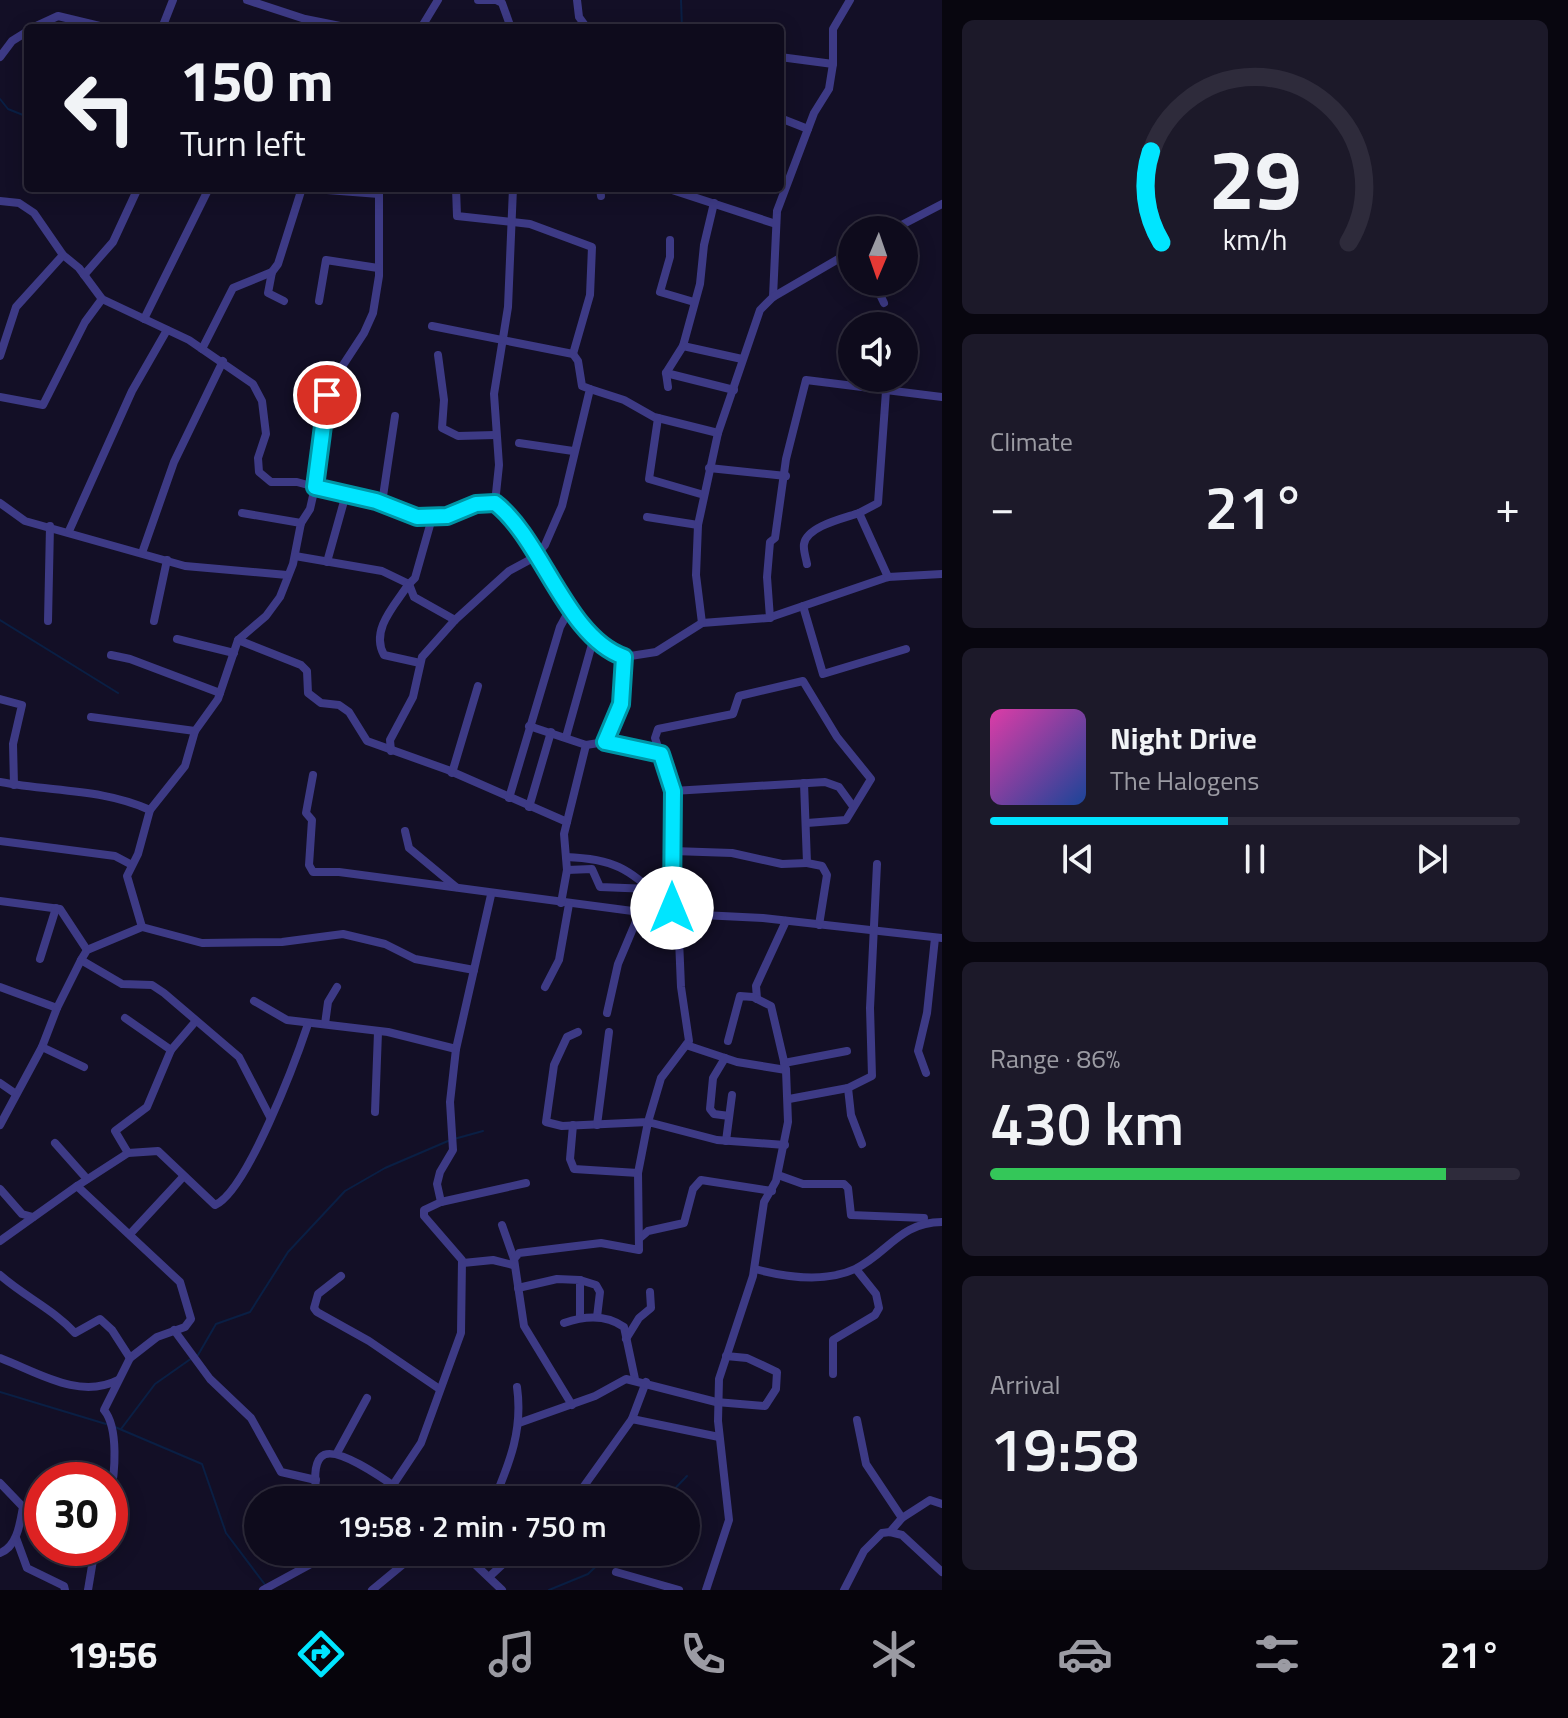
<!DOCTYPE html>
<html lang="en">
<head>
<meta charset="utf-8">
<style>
  body { margin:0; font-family:"Titillium Web",sans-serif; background:#1c1929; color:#f1f3f6; height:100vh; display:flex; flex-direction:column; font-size:30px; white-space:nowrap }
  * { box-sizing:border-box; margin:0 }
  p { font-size:26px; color:#9b9ba3 }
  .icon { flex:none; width:44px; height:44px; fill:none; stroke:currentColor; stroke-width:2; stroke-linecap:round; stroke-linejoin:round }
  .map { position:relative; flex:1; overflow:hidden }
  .side { display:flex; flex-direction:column; gap:20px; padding:20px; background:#08060f; width:626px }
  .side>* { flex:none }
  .top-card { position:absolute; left:24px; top:24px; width:760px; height:168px; border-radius:8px; box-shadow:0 4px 20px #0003,0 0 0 2px #2e2b3b; background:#0e0b1c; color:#f1f3f6; overflow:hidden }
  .needle { width:52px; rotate:182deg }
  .buttons { position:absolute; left:838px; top:216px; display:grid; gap:16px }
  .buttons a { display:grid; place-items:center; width:80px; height:80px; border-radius:50%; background:#0e0b1c; box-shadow:0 4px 20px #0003,0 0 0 2px #2e2b3b; font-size:40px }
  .speed { position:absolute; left:24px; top:1462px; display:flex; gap:16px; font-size:40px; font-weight:700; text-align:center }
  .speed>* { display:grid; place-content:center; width:104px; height:104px; border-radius:50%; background:#0e0b1c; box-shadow:0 4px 20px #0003,0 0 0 2px #2e2b3b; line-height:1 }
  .speed .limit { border:12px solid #d22; background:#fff; color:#111 }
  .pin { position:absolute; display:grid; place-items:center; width:68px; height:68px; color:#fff; margin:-34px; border:4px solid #fff; border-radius:50%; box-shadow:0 2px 8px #0007 }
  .me { position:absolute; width:88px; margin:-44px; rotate:0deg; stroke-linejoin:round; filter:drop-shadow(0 0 6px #0008) }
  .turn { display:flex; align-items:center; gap:28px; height:168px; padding:0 24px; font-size:36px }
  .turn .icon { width:104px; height:104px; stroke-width:2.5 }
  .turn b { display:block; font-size:56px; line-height:68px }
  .big { font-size:60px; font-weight:600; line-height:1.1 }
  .side .widget { flex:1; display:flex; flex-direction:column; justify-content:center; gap:12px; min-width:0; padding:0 28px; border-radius:12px; background:#1c1929 }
  .side .dial { align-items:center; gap:0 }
  .dial svg { height:208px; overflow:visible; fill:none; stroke:#2e2b3b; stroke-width:7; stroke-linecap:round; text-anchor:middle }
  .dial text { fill:#f1f3f6; stroke:none }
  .song { display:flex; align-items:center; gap:24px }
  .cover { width:96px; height:96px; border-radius:12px; background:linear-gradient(135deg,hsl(320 70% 55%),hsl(220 70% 35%)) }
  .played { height:8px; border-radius:4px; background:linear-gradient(90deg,#00e5ff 45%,#2e2b3b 45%) }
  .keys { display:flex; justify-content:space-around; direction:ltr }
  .heat { display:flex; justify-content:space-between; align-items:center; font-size:44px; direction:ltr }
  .charge { height:12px; border-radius:6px; background:linear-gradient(90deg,#34c759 86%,#2e2b3b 0) }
  .trip { position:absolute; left:244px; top:1486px; width:456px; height:80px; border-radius:40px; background:#0e0b1c; box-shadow:0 4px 20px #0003,0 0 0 2px #2e2b3b; font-weight:600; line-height:80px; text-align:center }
  .tab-bar { display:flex; height:128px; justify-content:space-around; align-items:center; background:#06040b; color:#9b9ba3 }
  .tab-bar .icon { width:56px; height:56px }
  .tab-bar .active { color:#00e5ff }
  .tab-bar b { font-size:36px; color:#f1f3f6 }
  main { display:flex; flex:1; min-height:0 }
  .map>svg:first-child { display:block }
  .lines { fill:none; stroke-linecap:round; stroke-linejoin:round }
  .stream { stroke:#0a1f44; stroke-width:2 }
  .minor { stroke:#3d3a85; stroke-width:8 }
  .route-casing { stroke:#0095a6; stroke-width:20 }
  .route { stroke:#00e5ff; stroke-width:14 }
</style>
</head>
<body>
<main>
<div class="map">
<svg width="942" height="1590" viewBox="0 0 942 1590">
  <rect width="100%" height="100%" fill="#130f26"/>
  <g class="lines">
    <g class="stream">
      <polyline points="681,0 682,28"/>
      <polyline points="0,99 8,109 28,117"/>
      <polyline points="0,620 118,693"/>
      <polyline points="454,1139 483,1131"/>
      <polyline points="198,1355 216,1324 250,1312 288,1252 345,1191 385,1168 448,1141"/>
      <polyline points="0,1392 106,1424"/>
      <polyline points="115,1427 202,1464 226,1533 266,1586"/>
      <polyline points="121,1429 155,1384 192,1358"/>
      <polyline points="664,1500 687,1476"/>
      <polyline points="549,1590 588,1574 611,1552"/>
    </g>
    <g class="minor">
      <polyline points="247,0 305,19 350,28"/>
      <polyline points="478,0 496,0"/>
      <polyline points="496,0 502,3 511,28"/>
      <polyline points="577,0 579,17 587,28"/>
      <polyline points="32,28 58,16 108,28"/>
      <polyline points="162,28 173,0"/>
      <polyline points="421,28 438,0"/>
      <polyline points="0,57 12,41 28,31"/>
      <polyline points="780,57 833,64"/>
      <polyline points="780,118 808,129"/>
      <polyline points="301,188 379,194"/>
      <path d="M 379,188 L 379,276 L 373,313 L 364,333 L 330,385 L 315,487 L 376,501 L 417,517 L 447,516 L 476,504 L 495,503 C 542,539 566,636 624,657 L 656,652 L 702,623 L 768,618 L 888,577 L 942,574"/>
      <polyline points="456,188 457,216 530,224 592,247 590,295 573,354"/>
      <polyline points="600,188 601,196"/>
      <polyline points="666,188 776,224"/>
      <polyline points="0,201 19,203 34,213 63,255 79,268 102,299 189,340 253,384 262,401 266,434 258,458 259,472 271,482 297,482 315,487 310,509 301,523 293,564 280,597 266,616 238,640 218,699 195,731 185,766 150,810 138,854 127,876 142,927"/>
      <polyline points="892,230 942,204"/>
      <polyline points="670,240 670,257 660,292 694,302"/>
      <polyline points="84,275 113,242 138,188"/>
      <polyline points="874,282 884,303"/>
      <polyline points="773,297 777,211 814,113 829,89 833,64 833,29 850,0"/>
      <polyline points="284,301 268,293 272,272 278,264 302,188"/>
      <polyline points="319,301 326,260 378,268"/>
      <polyline points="144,319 209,188"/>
      <polyline points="683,346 742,359"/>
      <polyline points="202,349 233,288 272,272"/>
      <polyline points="438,355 444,400 442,428 458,436 495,435"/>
      <polyline points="0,356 16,307 63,255"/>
      <polyline points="666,373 683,346 700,284 704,245 714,203"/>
      <polyline points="668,387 666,373 734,390"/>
      <polyline points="590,389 624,400 654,417 718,433"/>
      <polyline points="886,391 878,503 859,513 888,577"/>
      <polyline points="0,397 43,405 85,322 102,299"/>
      <polyline points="658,418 649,479 704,495"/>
      <polyline points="519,443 573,451"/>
      <polyline points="709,468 786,476"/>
      <polyline points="0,503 25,521 185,566 287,575"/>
      <polyline points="382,503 395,416"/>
      <polyline points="495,503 499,465 494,394 508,307 513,188"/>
      <polyline points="242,513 301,523"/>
      <polyline points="647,517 698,525"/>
      <polyline points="69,531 132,391 167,330"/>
      <polyline points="142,553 174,462 223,361"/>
      <polyline points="295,556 382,571 409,584 414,597 455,620"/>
      <polyline points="327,562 346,494"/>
      <path d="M 807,564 C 806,558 803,550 804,544 C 807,526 845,518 859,513"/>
      <polyline points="409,584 415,578 432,518"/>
      <path d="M 408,585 C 395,605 370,630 384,655 L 420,663"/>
      <polyline points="803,606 823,674 906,649"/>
      <polyline points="770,618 767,577 770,542 775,538 786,459 806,380 942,397"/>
      <polyline points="48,621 50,526"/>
      <polyline points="154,621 167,560"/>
      <polyline points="702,623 696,575 698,525 718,433 760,310 773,297 852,251"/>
      <polyline points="177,639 234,653"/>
      <polyline points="238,640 301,665 307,671 308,693 321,703 339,705 349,712 367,741 448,770 567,822"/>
      <polyline points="111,655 130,659 220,693"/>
      <polyline points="0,699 22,705 13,744 14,785"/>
      <polyline points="91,717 195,731"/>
      <polyline points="529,726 586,745 605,742 661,754"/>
      <polyline points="566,737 594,637"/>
      <polyline points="605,742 623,697 624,657"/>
      <polyline points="391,751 390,740 413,697 422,657 455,620 509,571 535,557 545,545 562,506 590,389 582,386 578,361 573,354 432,326"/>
      <polyline points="452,773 478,686"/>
      <polyline points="313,775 306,813 312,820 309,865 313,872 339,872 640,912 763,918 942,938"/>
      <path d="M 0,782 C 51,792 101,788 150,810"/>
      <polyline points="804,783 807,863 822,866 827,875 819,925"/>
      <polyline points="673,791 825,782 839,787 852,805"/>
      <polyline points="509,798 560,627 571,607"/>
      <polyline points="529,807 551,732"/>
      <polyline points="405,831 409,848 456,887"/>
      <polyline points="0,841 115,856 132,865"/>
      <polyline points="673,851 732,853 782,864 807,863"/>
      <path d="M 566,857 C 622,859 631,873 672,908"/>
      <polyline points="567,870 592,869 600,887 650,889"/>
      <polyline points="0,901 60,909 87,950"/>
      <polyline points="561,903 567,870 564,834 586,745"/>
      <polyline points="668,914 672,908 673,791 655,738 658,729 733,714 739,696 803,681 837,737 871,779 846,820 807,823"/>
      <polyline points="40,959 56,908"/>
      <polyline points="81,960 87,950 142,927 202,943 282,942 343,934 385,944 415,959 474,970"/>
      <polyline points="0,987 57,1008 42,1047 0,1125"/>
      <polyline points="545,987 559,960 569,904"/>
      <polyline points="757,999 756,986 786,921"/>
      <polyline points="254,1001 287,1020 388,1032 456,1049"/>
      <polyline points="57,1008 81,960 122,984 152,985 164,993 239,1057 270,1117"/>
      <polyline points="607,1013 618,964 640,912"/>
      <polyline points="125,1018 171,1050"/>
      <path d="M 195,1022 L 171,1050 L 147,1107 L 115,1131 L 128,1153 L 158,1151 L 215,1205 C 247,1191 296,1060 308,1024"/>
      <polyline points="325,1024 328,1002 337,987"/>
      <polyline points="578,1032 567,1037 554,1065 546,1122 562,1126 648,1122 661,1078 689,1041 681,987 678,915"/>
      <polyline points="686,1045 737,1062 786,1070"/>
      <polyline points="42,1047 84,1067"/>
      <polyline points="725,1058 713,1078 710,1109 714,1114 729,1116"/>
      <polyline points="784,1063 847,1051"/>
      <polyline points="926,1073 918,1051 927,1013 935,938"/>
      <polyline points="0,1083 16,1094"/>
      <polyline points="848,1088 851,1115 862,1144"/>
      <polyline points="789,1099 848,1088 872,1076 870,1008 877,864"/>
      <polyline points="375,1112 378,1032"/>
      <polyline points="573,1125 570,1159 574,1169 638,1173"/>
      <polyline points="597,1125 609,1032"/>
      <polyline points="726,1141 732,1095"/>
      <polyline points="55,1143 87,1179"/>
      <polyline points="778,1175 803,1184 844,1184 848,1188 851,1215 924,1218"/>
      <polyline points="77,1186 128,1153"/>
      <polyline points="0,1189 22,1214 33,1217"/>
      <polyline points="441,1202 437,1184 440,1172 453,1150 450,1102 456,1049 491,895"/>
      <polyline points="502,1225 514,1259 524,1326 572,1405"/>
      <polyline points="131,1233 183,1177"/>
      <polyline points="641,1237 648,1231 684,1223 693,1189 701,1180 772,1191"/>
      <path d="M 0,1241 L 77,1186 L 180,1282 L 191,1319 L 185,1327 L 157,1337 L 130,1358 L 112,1330 L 100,1319 L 75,1333 C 53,1309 25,1297 0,1275"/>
      <polyline points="514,1259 519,1253 601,1243 639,1250 638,1173 648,1122 717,1140 785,1145"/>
      <polyline points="463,1263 493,1260 513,1265"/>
      <path d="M 755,1269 C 785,1277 825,1283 855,1269 C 887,1254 900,1222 942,1222"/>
      <polyline points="341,1276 318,1294 314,1308 317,1312 369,1341 438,1388"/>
      <polyline points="580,1280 596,1285 600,1292 597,1317"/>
      <polyline points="518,1288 557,1279 580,1280 580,1318"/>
      <path d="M 564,1323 C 584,1316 606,1314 624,1327 L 635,1379"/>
      <polyline points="174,1330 210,1379 251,1418 281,1472 316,1480"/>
      <polyline points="626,1339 639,1318 651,1308 650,1292"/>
      <path d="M 0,1358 C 37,1372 79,1400 118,1380"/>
      <polyline points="833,1374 833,1340 875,1315 879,1308 876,1294 856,1269"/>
      <polyline points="632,1419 646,1382"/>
      <polyline points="857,1420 866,1464 902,1518"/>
      <polyline points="519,1423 595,1396 626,1379 716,1402 765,1406 776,1389 777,1372 747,1358 726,1356"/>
      <polyline points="337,1453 367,1398"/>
      <path d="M 0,1483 L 23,1507 C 20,1524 17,1547 0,1553"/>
      <polyline points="393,1485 421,1443 461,1333 462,1260 424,1216 424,1210 441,1202 526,1183"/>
      <path d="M 110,1497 C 115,1474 119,1428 104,1410 L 130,1358"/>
      <path d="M 317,1500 C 316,1488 312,1466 321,1457 C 336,1441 399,1490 414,1500"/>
      <path d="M 494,1500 C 510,1462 523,1429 517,1387"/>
      <polyline points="574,1500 632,1419 719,1437"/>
      <polyline points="890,1532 902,1518 930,1500 942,1504"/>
      <polyline points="16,1538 27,1568 64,1586 65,1590"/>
      <polyline points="462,1552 502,1590"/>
      <polyline points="616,1572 679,1590"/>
      <polyline points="489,1577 516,1552"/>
      <polyline points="88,1590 95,1548"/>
      <polyline points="263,1590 333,1552"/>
      <polyline points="372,1590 418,1552"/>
      <polyline points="706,1590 729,1520 718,1421 719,1379 753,1276 764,1202 776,1181 788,1122 786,1070 771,1006 753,997 740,996 728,1041"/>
      <polyline points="844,1590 864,1551 882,1533 890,1532 902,1535 942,1572"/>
    </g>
  </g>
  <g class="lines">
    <g class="route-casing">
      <path id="route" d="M 327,395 L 315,487 L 376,501 L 417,517 L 447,516 L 476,504 L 495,503 C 542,539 566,637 624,657 L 621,704 L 605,742 L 661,754 L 673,791 L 672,908"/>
    </g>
    <use href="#route" class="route"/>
  </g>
</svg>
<div class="buttons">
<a><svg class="needle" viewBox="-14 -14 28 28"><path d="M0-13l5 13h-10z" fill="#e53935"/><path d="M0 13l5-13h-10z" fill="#9b9ba3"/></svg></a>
<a><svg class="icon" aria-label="sound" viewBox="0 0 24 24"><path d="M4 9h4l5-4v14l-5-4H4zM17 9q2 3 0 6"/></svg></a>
</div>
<div class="speed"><div class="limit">30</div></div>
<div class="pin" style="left:327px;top:395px;background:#d93025"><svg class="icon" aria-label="arrive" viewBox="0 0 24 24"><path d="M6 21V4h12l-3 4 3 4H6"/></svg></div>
<svg class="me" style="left:672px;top:908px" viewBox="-20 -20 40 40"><circle r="19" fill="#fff"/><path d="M0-13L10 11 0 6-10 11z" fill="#00e5ff"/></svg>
<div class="trip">19:58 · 2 min · 750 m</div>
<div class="top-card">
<div class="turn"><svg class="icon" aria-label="left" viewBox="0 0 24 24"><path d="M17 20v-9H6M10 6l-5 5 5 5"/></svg><div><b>150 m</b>Turn left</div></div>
</div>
</div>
<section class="side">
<div class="widget dial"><svg viewBox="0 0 100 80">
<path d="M14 69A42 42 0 1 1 86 69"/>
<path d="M14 69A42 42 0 0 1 10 34" stroke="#00e5ff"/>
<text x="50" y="56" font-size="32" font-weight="700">29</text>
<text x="50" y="72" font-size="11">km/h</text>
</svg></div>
<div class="widget"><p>Climate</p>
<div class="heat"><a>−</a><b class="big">21°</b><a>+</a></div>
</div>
<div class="widget">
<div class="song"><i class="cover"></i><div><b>Night Drive</b><p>The Halogens</p></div></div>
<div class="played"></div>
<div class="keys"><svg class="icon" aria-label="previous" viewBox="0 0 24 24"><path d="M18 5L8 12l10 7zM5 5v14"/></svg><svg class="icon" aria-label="pause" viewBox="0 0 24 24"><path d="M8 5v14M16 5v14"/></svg><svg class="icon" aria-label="next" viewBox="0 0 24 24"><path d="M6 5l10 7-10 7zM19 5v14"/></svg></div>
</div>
<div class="widget"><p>Range · 86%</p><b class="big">430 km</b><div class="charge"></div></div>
<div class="widget"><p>Arrival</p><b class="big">19:58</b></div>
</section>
</main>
<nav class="tab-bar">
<b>19:56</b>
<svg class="icon active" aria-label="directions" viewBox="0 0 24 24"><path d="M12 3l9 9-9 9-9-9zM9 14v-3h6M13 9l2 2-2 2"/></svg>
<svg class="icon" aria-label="music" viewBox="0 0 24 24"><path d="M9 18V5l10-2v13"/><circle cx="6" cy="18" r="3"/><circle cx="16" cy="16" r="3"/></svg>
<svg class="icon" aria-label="phone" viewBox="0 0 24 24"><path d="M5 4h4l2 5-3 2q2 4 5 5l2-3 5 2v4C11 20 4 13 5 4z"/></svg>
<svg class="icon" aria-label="climate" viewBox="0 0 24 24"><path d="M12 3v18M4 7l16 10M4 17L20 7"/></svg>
<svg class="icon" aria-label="car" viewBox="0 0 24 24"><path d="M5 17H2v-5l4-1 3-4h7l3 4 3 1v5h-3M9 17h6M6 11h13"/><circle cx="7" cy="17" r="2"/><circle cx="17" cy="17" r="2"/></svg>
<svg class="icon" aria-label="filters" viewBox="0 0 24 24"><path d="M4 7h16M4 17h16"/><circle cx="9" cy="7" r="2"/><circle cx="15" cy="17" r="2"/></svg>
<b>21°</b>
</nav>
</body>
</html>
